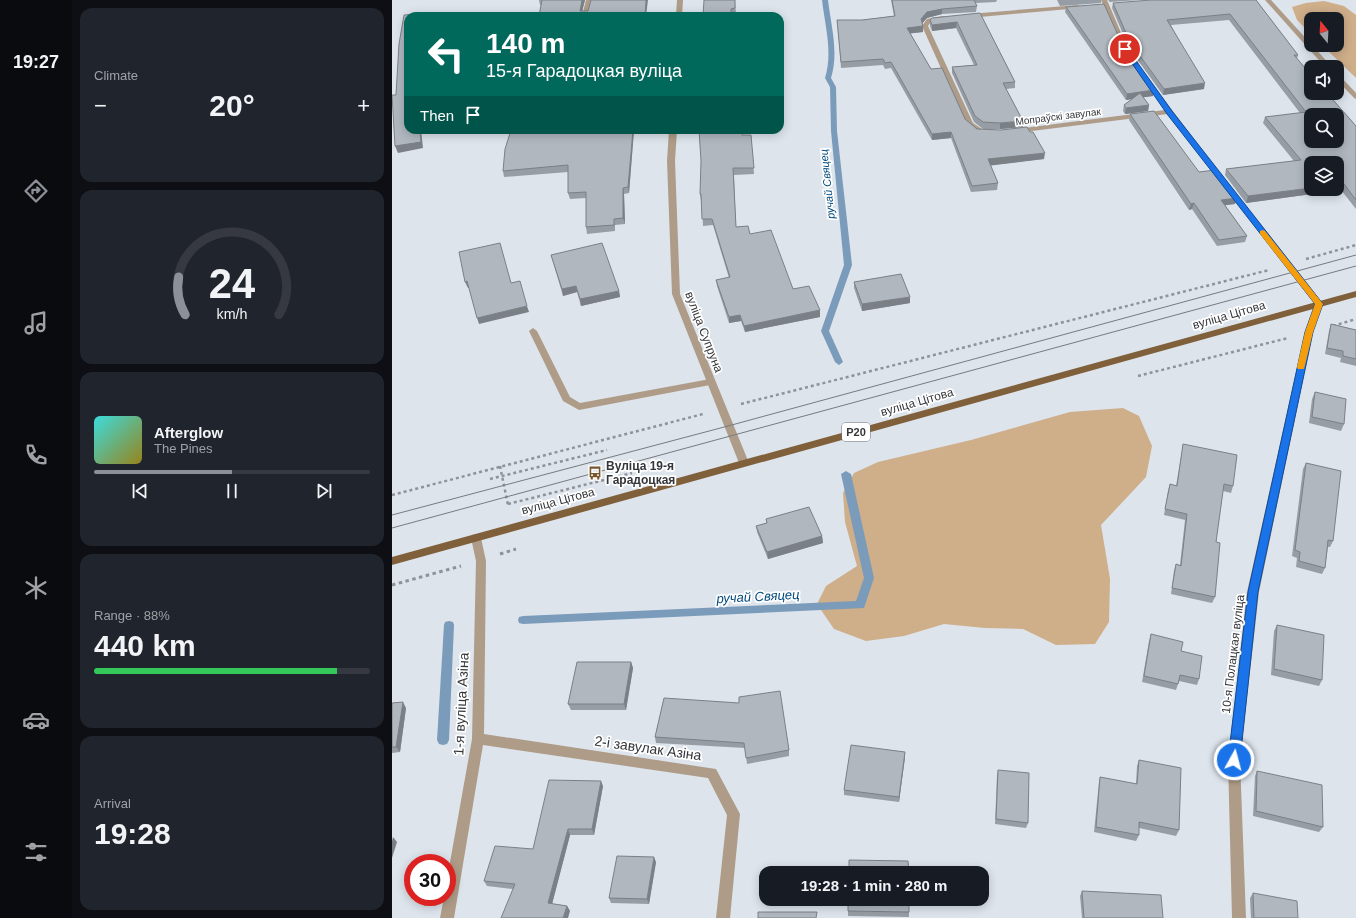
<!DOCTYPE html>
<html lang="en">
<head>
<meta charset="utf-8">
<style>
  body { margin:0; font-family:Helvetica,sans-serif; background:#20242c; color:#f1f3f6; height:100vh; display:flex; flex-direction:column; font-size:15px; white-space:nowrap }
  * { box-sizing:border-box; margin:0 }
  p { font-size:13px; color:#9ea1a6 }
  .icon { flex:none; width:22px; height:22px; fill:none; stroke:currentColor; stroke-width:2; stroke-linecap:round; stroke-linejoin:round }
  .map { position:relative; flex:1; overflow:hidden }
  .panel { display:flex; flex-direction:column; gap:8px; padding:8px; background:#0d0f14; width:320px }
  .panel>* { flex:none }
  .hud { position:absolute; left:12px; top:12px; width:380px; height:122px; border-radius:12px; box-shadow:0 2px 10px #0003; background:#00695c; color:#fff; overflow:hidden }
  .needle { width:26px; rotate:342deg }
  .fabs { position:absolute; left:912px; top:12px; display:grid; gap:8px }
  .fabs a { display:grid; place-items:center; width:40px; height:40px; border-radius:8px; background:#171b24; box-shadow:0 2px 10px #0003; font-size:20px }
  .speed { position:absolute; left:12px; top:854px; display:flex; gap:8px; font-size:20px; font-weight:700; text-align:center }
  .speed>* { display:grid; place-content:center; width:52px; height:52px; border-radius:50%; background:#171b24; box-shadow:0 2px 10px #0003; line-height:1 }
  .speed .limit { border:6px solid #d22; background:#fff; color:#111 }
  .pin { position:absolute; display:grid; place-items:center; width:34px; height:34px; color:#fff; margin:-17px; border:2px solid #fff; border-radius:50%; box-shadow:0 1px 4px #0007 }
  .me { position:absolute; width:44px; margin:-22px; rotate:7deg; stroke-linejoin:round; filter:drop-shadow(0 0 3px #0008) }
  .turn { display:flex; align-items:center; gap:14px; height:84px; padding:0 16px; font-size:18px }
  .turn .icon { width:52px; height:52px; stroke-width:2.5 }
  .turn b { display:block; font-size:28px; line-height:34px }
  .then { display:flex; align-items:center; height:38px; padding:0 16px; background:#0003; gap:8px; font-size:15px }
  .big { font-size:30px; font-weight:700; line-height:1.1 }
  .panel .tile { flex:1; display:flex; flex-direction:column; justify-content:center; gap:6px; min-width:0; padding:0 14px; border-radius:12px; background:#20242c }
  .panel .dial { align-items:center; gap:0 }
  .dial svg { height:104px; overflow:visible; fill:none; stroke:#363941; stroke-width:7; stroke-linecap:round; text-anchor:middle }
  .dial text { fill:#f1f3f6; stroke:none }
  .song { display:flex; align-items:center; gap:12px }
  .cover { width:48px; height:48px; border-radius:6px; background:linear-gradient(135deg,hsl(180 70% 55%),hsl(50 70% 35%)) }
  .played { height:4px; border-radius:2px; background:linear-gradient(90deg,#8c9099 50%,#363941 50%) }
  .keys { display:flex; justify-content:space-around; direction:ltr }
  .heat { display:flex; justify-content:space-between; align-items:center; font-size:22px; direction:ltr }
  .charge { height:6px; border-radius:3px; background:linear-gradient(90deg,#34c759 88%,#363941 0) }
  .trip { position:absolute; left:367px; top:866px; width:230px; height:40px; border-radius:12px; background:#171b24; box-shadow:0 2px 10px #0003; font-weight:700; line-height:40px; text-align:center }
  main { display:flex; flex:1; min-height:0 }
  .menu { display:flex; flex-direction:column; width:72px; justify-content:space-around; align-items:center; background:#090b0e; color:#9ea1a6 }
  .menu .icon { width:28px; height:28px }
  .menu .current { color:#8c9099 }
  .menu b { font-size:18px; color:#f1f3f6 }
  .map>svg:first-child { display:block }
  .green { fill:#cfae8a }
  .lines { fill:none; stroke-linecap:round; stroke-linejoin:round }
  .stream { fill:#7b9bbb; fill-rule:evenodd }
  .path-far1 { stroke:#8e9399; stroke-width:2.5; stroke-dasharray:3 3; stroke-linecap:butt }
  .path { stroke:#8e9399; stroke-width:3; stroke-dasharray:3.5 3.5; stroke-linecap:butt }
  .service { fill:#ae9c88; fill-rule:evenodd }
  .minor { fill:#ae9c88; fill-rule:evenodd }
  .primary { fill:#80603b; fill-rule:evenodd }
  .tram { stroke:#777b81; stroke-width:1 }
  .wall { fill:#979da4 }
  .shaded-wall { fill:#7b8086 }
  .building { fill:#b0b7bf; stroke:#7b8086; fill-rule:evenodd }
  .route { fill:#1a73e8; stroke:#114b97 }
  .slow { fill:#f59e0b }
  .labels { text-anchor:middle; stroke-width:3.5; stroke-linejoin:round; paint-order:stroke }
  .far-street-label { font-size:10px; fill:#34363a; stroke:#fff }
  .far-water-label { font-size:11px; font-style:italic; fill:#01497e; stroke:#fff }
  .shield { fill:#fff; stroke:#717275; stroke-width:1 }
  .shield-label { font-size:11px; font-weight:bold; fill:#34363a }
  .street-label { font-size:12px; fill:#34363a; stroke:#fff }
  .poi-label { font-size:12px; font-weight:bold; fill:#34363a; stroke:#fff; text-anchor:start }
  .water-label { font-size:13px; font-style:italic; fill:#01497e; stroke:#fff }
  .near-street-label { font-size:14px; fill:#34363a; stroke:#fff }
</style>
</head>
<body>
<main>
<nav class="menu">
<b>19:27</b>
<svg class="icon current" aria-label="directions" viewBox="0 0 24 24"><path d="M12 3l9 9-9 9-9-9zM9 14v-3h6M13 9l2 2-2 2"/></svg>
<svg class="icon" aria-label="music" viewBox="0 0 24 24"><path d="M9 18V5l10-2v13"/><circle cx="6" cy="18" r="3"/><circle cx="16" cy="16" r="3"/></svg>
<svg class="icon" aria-label="phone" viewBox="0 0 24 24"><path d="M5 4h4l2 5-3 2q2 4 5 5l2-3 5 2v4C11 20 4 13 5 4z"/></svg>
<svg class="icon" aria-label="climate" viewBox="0 0 24 24"><path d="M12 3v18M4 7l16 10M4 17L20 7"/></svg>
<svg class="icon" aria-label="car" viewBox="0 0 24 24"><path d="M5 17H2v-5l4-1 3-4h7l3 4 3 1v5h-3M9 17h6M6 11h13"/><circle cx="7" cy="17" r="2"/><circle cx="17" cy="17" r="2"/></svg>
<svg class="icon" aria-label="filters" viewBox="0 0 24 24"><path d="M4 7h16M4 17h16"/><circle cx="9" cy="7" r="2"/><circle cx="15" cy="17" r="2"/></svg>
</nav>
<section class="panel">
<div class="tile"><p>Climate</p>
<div class="heat"><a>−</a><b class="big">20°</b><a>+</a></div>
</div>
<div class="tile dial"><svg viewBox="0 0 100 80">
<path d="M14 69A42 42 0 1 1 86 69"/>
<path d="M14 69A42 42 0 0 1 9 40" stroke="#8c9099"/>
<text x="50" y="56" font-size="32" font-weight="700">24</text>
<text x="50" y="72" font-size="11">km/h</text>
</svg></div>
<div class="tile">
<div class="song"><i class="cover"></i><div><b>Afterglow</b><p>The Pines</p></div></div>
<div class="played"></div>
<div class="keys"><svg class="icon" aria-label="previous" viewBox="0 0 24 24"><path d="M18 5L8 12l10 7zM5 5v14"/></svg><svg class="icon" aria-label="pause" viewBox="0 0 24 24"><path d="M8 5v14M16 5v14"/></svg><svg class="icon" aria-label="next" viewBox="0 0 24 24"><path d="M6 5l10 7-10 7zM19 5v14"/></svg></div>
</div>
<div class="tile"><p>Range · 88%</p><b class="big">440 km</b><div class="charge"></div></div>
<div class="tile"><p>Arrival</p><b class="big">19:28</b></div>
</section>
<div class="map">
<svg width="964" height="918" viewBox="0 0 964 918">
  <rect width="100%" height="100%" fill="#dde4ec"/>
  <g class="green">
    <polygon points="932,1 952,6 964,15 964,78 930,45 945,45 945,19 919,19 919,34 905,20 900,7 914,3"/>
    <polygon points="731,408 747,416 760,446 754,477 709,525 718,579 717,622 703,644 664,645 631,629 593,628 552,624 512,636 474,641 442,629 425,604 434,586 465,566 453,522 451,493 462,473 486,462 579,440 678,412"/>
  </g>
  <g class="lines">
    <g class="stream">
      <path d="M 430,0 L 436,0 C 439,26 447,52 439,78 L 444,87 L 445,131 L 460,265 L 437,331 L 451,362 L 447,365 L 443,362 L 429,331 L 452,265 L 439,131 L 438,87 L 433,78 C 441,52 433,26 430,0 Z"/>
      <polygon points="454,471 459,474 482,578 472,608 131,624 127,623 126,620 127,617 131,616 464,601 472,578 449,474"/>
      <polygon points="57,621 61,622 62,625 57,740 55,744 51,745 47,744 45,740 52,625 53,622"/>
    </g>
    <g class="path-far1">
      <polyline points="914,259 964,245"/>
      <polyline points="941,326 964,319"/>
      <polyline points="746,376 896,338"/>
      <polyline points="349,404 877,270"/>
      <polyline points="108,466 116,505"/>
      <polyline points="98,479 215,450"/>
      <polyline points="0,495 311,414"/>
      <polyline points="116,504 240,473"/>
    </g>
    <g class="path">
      <polyline points="108,554 124,549"/>
      <polyline points="0,585 69,566"/>
    </g>
    <g class="service">
      <polygon points="194,0 200,0 196,16 190,16"/>
      <polygon points="141,328 145,331 178,397 188,403 318,379 323,382 318,385 187,410 171,401 137,331"/>
    </g>
    <g class="minor">
      <polygon points="285,0 291,0 290,16 284,16"/>
      <polygon points="709,0 715,0 736,49 742,58 741,59 737,59 730,49"/>
      <polygon points="873,0 879,0 940,67 933,67"/>
      <polygon points="686,5 689,7 688,8 577,18 574,16 577,14"/>
      <polygon points="551,16 553,17 553,19 539,22 536,26 581,123 590,129 590,133 584,133 574,124 530,26 535,19"/>
      <polygon points="945,74 947,75 964,93 964,99 962,98 945,80"/>
      <polygon points="754,77 756,78 820,163 931,304 921,332 867,592 848,760 854,918 840,918 836,760 855,592 913,332 923,304 776,114 624,133 620,131 624,129 773,110 751,79"/>
      <polygon points="277,130 285,130 283,161 288,294 357,463 356,466 348,466 347,463 280,294 275,161"/>
      <polygon points="84,534 88,535 89,538 94,561 92,734 324,769 348,814 338,918 324,918 335,815 316,778 91,745 62,918 48,918 52,897 55,897 55,879 80,739 84,561 79,538 80,535"/>
    </g>
    <polygon class="primary" points="964,291 964,297 0,565 0,557"/>
    <g class="tram">
      <polyline points="0,515 336,426 964,255"/>
      <polyline points="0,528 964,266"/>
    </g>
  </g>
  <g class="wall">
    <polygon points="147,0 193,0 190,11 254,16 147,16 149,5 148,5"/>
    <polygon points="343,0 344,14 311,16"/>
    <polygon points="499,0 605,0 604,2 583,3 585,6 584,12 550,14 535,18 530,23 531,26 531,32 518,33 539,69 573,119 585,129 652,159 598,165 606,183 605,190 579,192 559,138 540,140 499,68 493,69 491,65 449,68 445,20 470,20 502,16"/>
    <polygon points="665,0 709,0 709,3 668,6"/>
    <polygon points="716,0 747,0 718,2"/>
    <polygon points="864,0 906,55 905,59 964,126 964,209 949,190 854,203 833,175 834,169 902,161 871,123 873,117 908,113 837,20 779,25 812,89 771,95 737,48 720,8 721,3"/>
    <polygon points="674,7 730,44 762,90 761,96 751,97 757,105 756,111 733,114 731,111 732,105 740,99 734,100 673,12"/>
    <polygon points="588,13 623,82 623,88 614,89 631,121 631,127 608,129 591,129 582,122 560,73 560,67 582,65 564,28 540,31 538,26 538,20"/>
    <polygon points="738,114 843,204 833,205 855,236 853,242 825,246 800,209 797,210 737,120"/>
    <polygon points="242,130 237,193 232,194 233,224 223,225 223,231 195,234 194,227 194,198 178,199 176,193 176,172 112,177 111,171"/>
    <polygon points="350,135 359,135 362,174 342,175 344,227 358,234 401,289 428,317 353,332 349,321 337,323 325,286 324,280 337,278 321,225 311,226 310,200 309,200 308,194"/>
    <polygon points="159,255 227,291 228,297 189,306 185,292 171,296"/>
    <polygon points="462,282 518,303 470,311 462,288"/>
    <polygon points="939,324 964,330 964,366 948,362 949,358 933,354 937,331"/>
    <polygon points="923,392 952,424 949,431 917,423 920,399"/>
    <polygon points="791,444 841,486 839,493 831,491 824,542 823,597 820,603 779,594 782,571 784,564 788,565 793,520 772,515 776,491 778,484 784,486 790,451"/>
    <polygon points="914,463 941,541 938,547 936,547 933,568 930,574 904,567 905,558 900,556 911,469"/>
    <polygon points="374,519 430,536 431,543 376,559 365,532 364,526 374,523"/>
    <polygon points="885,625 930,680 927,686 879,675 882,631"/>
    <polygon points="759,634 789,651 807,679 805,685 787,681 784,690 750,682 757,641"/>
    <polygon points="239,662 241,668 234,710 179,710 176,704"/>
    <polygon points="272,698 397,750 397,756 355,764 353,748 264,743 263,737"/>
    <polygon points="0,703 14,708 8,752 0,753"/>
    <polygon points="513,752 507,802 452,795 452,790"/>
    <polygon points="747,760 787,830 784,836 747,828 747,835 744,841 702,832 707,782 708,777 744,784 745,766"/>
    <polygon points="606,770 636,823 634,828 603,824 605,775"/>
    <polygon points="865,771 931,827 927,832 861,816 863,776"/>
    <polygon points="211,786 202,835 178,835 160,904 175,906 178,911 121,889 95,886 92,881 141,849"/>
    <polygon points="264,862 257,904 219,903 217,898"/>
    <polygon points="690,891 771,918 690,918 688,896"/>
    <polygon points="861,893 906,918 859,918 858,898"/>
    <polygon points="456,911 517,912 517,917 456,916"/>
  </g>
  <g class="shaded-wall">
    <polygon points="190,0 193,0 189,16 188,11"/>
    <polygon points="254,0 256,0 254,16 253,16"/>
    <polygon points="550,9 550,14 535,18 529,25 529,19 535,12"/>
    <polygon points="565,22 564,28 540,31 540,25"/>
    <polygon points="531,26 531,32 514,34 515,28"/>
    <polygon points="813,83 812,89 771,95 772,89"/>
    <polygon points="762,90 761,96 734,100 735,94"/>
    <polygon points="757,105 756,111 733,114 734,108"/>
    <polygon points="631,121 631,127 608,129 608,123"/>
    <polygon points="28,130 29,130 31,148 6,153 3,146"/>
    <polygon points="241,130 242,130 237,193 236,187"/>
    <polygon points="559,132 559,138 540,140 540,134"/>
    <polygon points="653,153 652,159 595,166 596,159"/>
    <polygon points="952,184 949,190 854,203 856,196 919,188 919,189 945,189 945,185"/>
    <polygon points="231,188 232,194 233,224 231,218"/>
    <polygon points="845,198 843,204 827,206 829,200"/>
    <polygon points="802,203 800,209 797,210 799,204"/>
    <polygon points="75,281 78,288 76,288 73,282"/>
    <polygon points="184,286 185,292 171,296 170,289"/>
    <polygon points="227,291 228,297 189,306 188,299"/>
    <polygon points="518,297 518,303 470,311 470,304"/>
    <polygon points="135,306 137,312 87,324 85,318"/>
    <polygon points="428,310 428,317 353,332 352,326"/>
    <polygon points="348,315 349,321 337,323 337,317"/>
    <polygon points="430,536 431,543 376,559 375,552"/>
    <polygon points="239,662 241,668 234,710 232,704"/>
    <polygon points="11,702 14,708 8,752 4,747"/>
    <polygon points="513,752 513,758 507,802 507,797"/>
    <polygon points="209,781 211,786 202,835 200,829"/>
    <polygon points="176,829 178,835 159,908 156,903"/>
    <polygon points="1,837 5,842 0,858 0,841"/>
    <polygon points="262,857 264,862 257,904 255,899"/>
    <polygon points="175,906 178,911 176,918 171,918"/>
  </g>
  <g class="building">
    <polygon points="150,0 190,0 188,11 196,11 199,0 254,0 253,16 147,16"/>
    <polygon points="312,0 343,0 343,8 339,9 339,16 311,16"/>
    <polygon points="500,0 582,0 585,6 550,9 535,12 529,19 531,26 515,28 539,69 550,68 573,119 585,129 609,130 635,127 638,132 641,132 653,153 596,159 606,183 580,186 559,132 540,134 499,62 493,63 491,59 449,62 445,20 470,20 503,16"/>
    <path d="M 759,0 L 864,0 L 906,55 L 902,55 L 919,75 L 919,93 L 935,93 L 964,126 L 964,200 L 952,184 L 945,185 L 945,163 L 919,163 L 919,188 L 856,196 L 834,169 L 909,160 L 873,117 L 914,112 L 838,14 L 775,20 L 813,83 L 772,89 L 738,42 L 721,3 ZM 919,115 L 945,115 L 945,141 L 919,141 Z"/>
    <polygon points="712,4 730,44 762,90 735,94 674,7"/>
    <polygon points="36,13 35,16 16,16 16,130 28,130 29,142 3,146 0,95 4,95 7,44 12,15"/>
    <polygon points="588,13 623,82 611,83 631,121 608,123 591,122 583,116 560,67 585,65 565,22 540,25 538,20 540,18"/>
    <polygon points="748,93 757,105 734,108 732,105"/>
    <polygon points="762,111 807,172 823,170 845,198 829,200 855,236 827,240 802,203 799,204 738,114"/>
    <polygon points="119,130 241,130 236,187 231,188 231,218 222,219 222,225 194,227 194,192 176,193 176,165 111,171 113,149"/>
    <polygon points="307,130 350,130 350,135 359,135 362,168 341,168 344,227 356,226 358,234 379,230 401,289 417,286 428,310 352,326 348,315 337,317 324,280 338,277 320,219 310,219 309,194 308,194 309,161"/>
    <polygon points="108,243 119,283 128,281 135,306 85,318 75,281 73,282 67,252"/>
    <polygon points="210,243 227,291 188,299 184,286 170,289 159,255"/>
    <polygon points="509,274 518,297 470,304 462,282"/>
    <polygon points="939,324 964,330 964,359 951,356 951,351 935,348"/>
    <polygon points="923,392 954,399 952,424 920,417"/>
    <polygon points="791,444 845,455 841,486 832,484 824,542 828,543 823,597 780,588 784,564 789,566 795,514 773,509 778,484 785,486"/>
    <polygon points="914,463 949,471 941,541 936,540 933,568 907,561 908,552 903,550"/>
    <polygon points="417,507 430,536 375,552 364,526 375,523 374,519"/>
    <polygon points="885,625 932,635 930,680 882,669"/>
    <polygon points="759,634 791,642 789,651 810,656 807,679 788,675 786,684 752,676"/>
    <polygon points="185,662 239,662 232,704 176,704"/>
    <polygon points="388,691 397,750 354,758 352,743 263,737 272,698 347,703 347,697"/>
    <polygon points="11,702 4,747 0,747 0,703"/>
    <polygon points="459,745 513,752 507,797 452,790"/>
    <polygon points="747,760 789,768 787,830 747,822 747,835 704,827 708,777 745,784"/>
    <polygon points="606,770 637,773 636,823 604,819"/>
    <polygon points="865,771 930,785 931,827 864,811"/>
    <polygon points="157,780 209,781 200,829 176,829 156,903 175,906 171,918 109,918 123,884 92,881 103,846 141,849"/>
    <polygon points="225,856 262,857 255,899 217,898"/>
    <polygon points="457,860 516,861 517,873 457,873"/>
    <polygon points="690,891 769,895 771,918 692,918"/>
    <polygon points="861,893 905,901 906,918 862,918"/>
    <polygon points="456,899 517,899 517,912 456,911"/>
    <polygon points="366,912 425,912 424,918 366,918"/>
  </g>
  <polygon class="route" points="731,48 735,48 780,111 931,304 921,332 866,592 848,760 846,764 842,765 838,764 836,760 856,592 913,332 923,304 775,114 730,49"/>
  <polygon class="slow" points="871,230 873,231 931,304 921,332 912,369 906,369 905,367 913,332 923,304 868,234 868,231"/>
  <defs>
    <g id="bus-bare" transform="scale(1.08)"><path d="M-5-6H5V4H4V6H2V4H-2V6H-4V4H-5ZM-3.5-4V0h7V-4ZM-3.5 1.2v1.5H-2V1.2ZM2 1.2v1.5H3.5V1.2Z" fill="#78562e" stroke="#fff" stroke-width="2.5" paint-order="stroke"/></g>
  </defs>
  <g fill-rule="evenodd">
    <use href="#bus-bare" x="203" y="473"/>
  </g>
  <g class="labels">
    <g class="far-street-label">
      <text transform="translate(666 116) rotate(-7)" y="4">Мопраўскі завулак</text>
    </g>
    <g class="far-water-label">
      <text transform="translate(435 184) rotate(-96)" y="4">ручай Свяцец</text>
    </g>
    <rect class="shield" x="450" y="423" width="28" height="18" rx="3"/>
    <g class="shield-label">
      <text x="464" y="436">Р20</text>
    </g>
    <g class="street-label">
      <text transform="translate(837 315) rotate(-16)" y="4">вуліца Цітова</text>
      <text transform="translate(312 332) rotate(69)" y="4">вуліца Супруна</text>
      <text transform="translate(525 402) rotate(-16)" y="4">вуліца Цітова</text>
      <text transform="translate(166 501) rotate(-15)" y="4">вуліца Цітова</text>
      <text transform="translate(841 654) rotate(-83)" y="4">10-я Полацкая вуліца</text>
    </g>
    <g class="poi-label">
      <text x="214" y="470">Вуліца 19-я<tspan x="214" dy="14">Гарадоцкая</tspan></text>
    </g>
    <g class="water-label">
      <text transform="translate(366 596) rotate(-3)" y="5">ручай Свяцец</text>
    </g>
    <g class="near-street-label">
      <text transform="translate(69 704) rotate(-87)" y="5">1-я вуліца Азіна</text>
      <text transform="translate(256 748) rotate(8)" y="5">2-і завулак Азіна</text>
    </g>
  </g>
</svg>
<div class="fabs">
<a><svg class="needle" viewBox="-14 -14 28 28"><path d="M0-13l5 13h-10z" fill="#e53935"/><path d="M0 13l5-13h-10z" fill="#9ea1a6"/></svg></a>
<a><svg class="icon" aria-label="sound" viewBox="0 0 24 24"><path d="M4 9h4l5-4v14l-5-4H4zM17 9q2 3 0 6"/></svg></a>
<a><svg class="icon" aria-label="search" viewBox="0 0 24 24"><circle cx="10" cy="10" r="6"/><path d="M15 15l6 6"/></svg></a>
<a><svg class="icon" aria-label="layers" viewBox="0 0 24 24"><path d="M12 4l9 5-9 5-9-5zM3 14l9 5 9-5"/></svg></a>
</div>
<div class="speed"><div class="limit">30</div></div>
<div class="pin" style="left:733px;top:49px;background:#d93025"><svg class="icon" aria-label="arrive" viewBox="0 0 24 24"><path d="M6 21V4h12l-3 4 3 4H6"/></svg></div>
<svg class="me" style="left:842px;top:760px" viewBox="-20 -20 40 40"><circle r="17" fill="#1a73e8" stroke="#fff" stroke-width="3"/><path d="M0-11L8 9 0 5-8 9z" fill="#fff"/></svg>
<div class="trip">19:28 · 1 min · 280 m</div>
<div class="hud">
<div class="turn"><svg class="icon" aria-label="left" viewBox="0 0 24 24"><path d="M17 20v-9H6M10 6l-5 5 5 5"/></svg><div><b>140 m</b>15-я Гарадоцкая вуліца</div></div>
<div class="then">Then<svg class="icon" aria-label="arrive" viewBox="0 0 24 24"><path d="M6 21V4h12l-3 4 3 4H6"/></svg></div>
</div>
</div>
</main>
</body>
</html>
